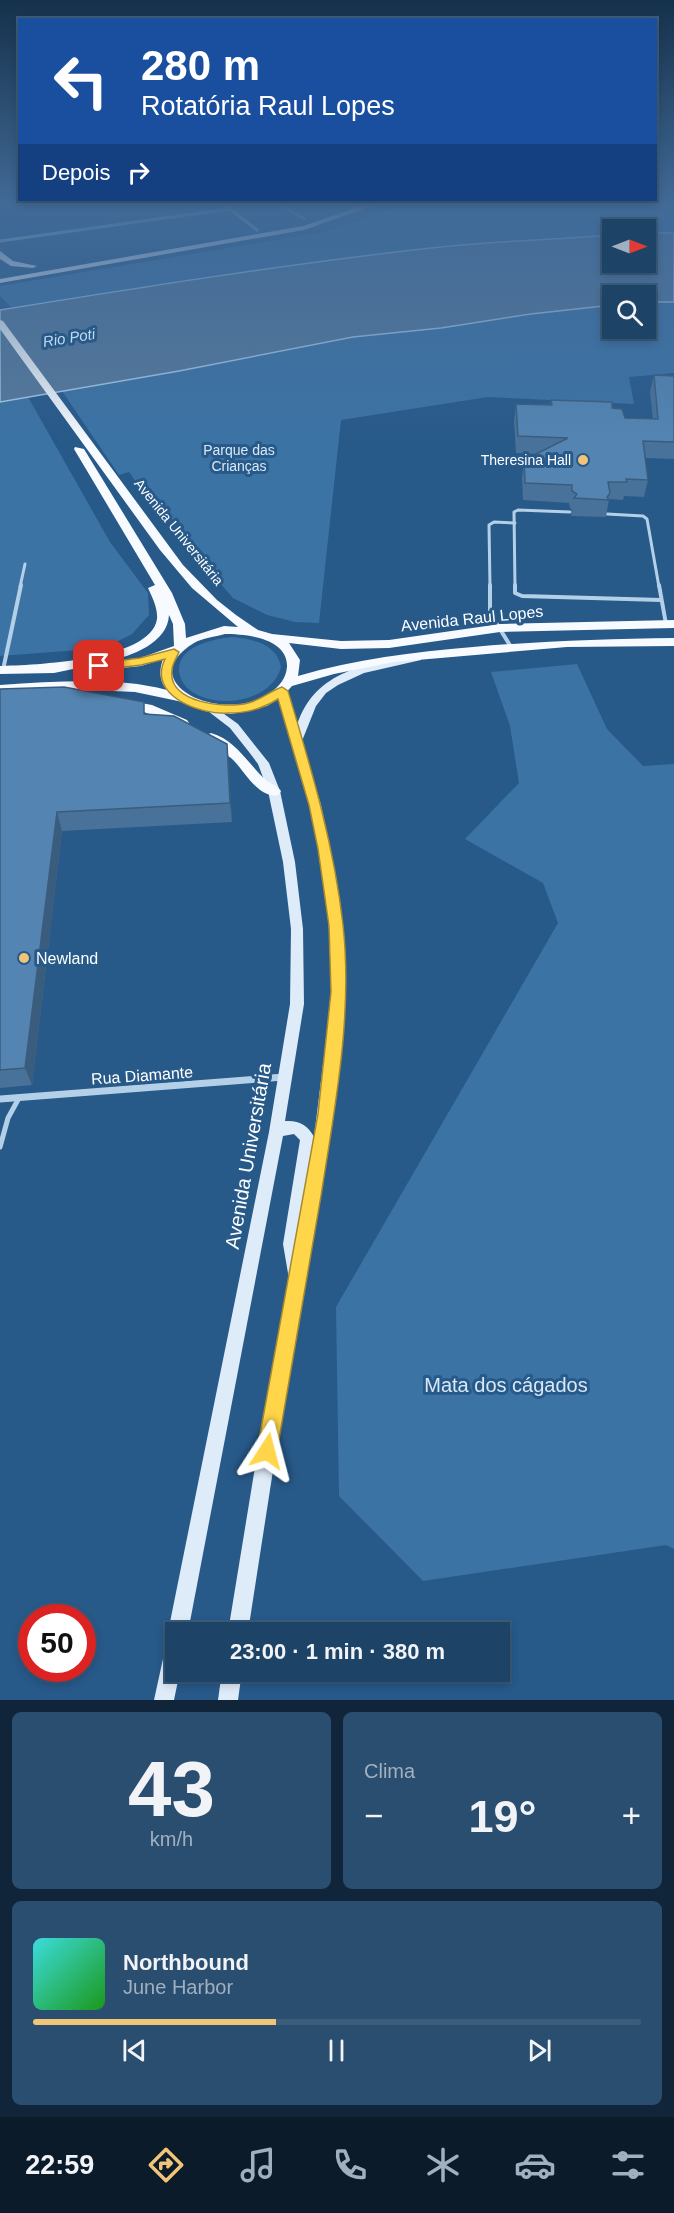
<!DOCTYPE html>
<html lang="pt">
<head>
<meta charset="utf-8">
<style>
  body { margin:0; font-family:Helvetica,sans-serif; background:#2a4e70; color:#f1f3f6; height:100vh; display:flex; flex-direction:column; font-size:22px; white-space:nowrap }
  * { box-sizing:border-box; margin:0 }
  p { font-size:20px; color:#a0b0c0 }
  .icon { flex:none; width:33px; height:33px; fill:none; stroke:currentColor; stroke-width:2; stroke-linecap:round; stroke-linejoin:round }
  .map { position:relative; height:1700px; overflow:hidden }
  .drawer { display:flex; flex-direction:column; gap:12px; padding:12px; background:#102539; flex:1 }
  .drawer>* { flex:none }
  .top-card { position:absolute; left:18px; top:18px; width:639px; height:183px; border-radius:0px; box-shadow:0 3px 9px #0003,0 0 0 2px #3b5c7b; background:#1a4fa0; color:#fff; overflow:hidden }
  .needle { width:39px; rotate:90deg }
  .tools { position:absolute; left:602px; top:219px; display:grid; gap:12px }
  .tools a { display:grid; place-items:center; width:54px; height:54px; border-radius:0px; background:#1d4367; box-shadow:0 3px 9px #0003,0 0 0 2px #3b5c7b; font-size:30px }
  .speed { position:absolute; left:18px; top:1604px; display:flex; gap:12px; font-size:30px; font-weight:700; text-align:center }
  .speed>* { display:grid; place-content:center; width:78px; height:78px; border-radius:50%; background:#1d4367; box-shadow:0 3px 9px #0003,0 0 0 2px #3b5c7b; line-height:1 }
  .speed .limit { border:9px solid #d22; background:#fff; color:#111 }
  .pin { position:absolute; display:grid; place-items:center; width:51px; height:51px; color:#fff; margin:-26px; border-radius:12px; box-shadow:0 3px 9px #0006 }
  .me { position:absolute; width:66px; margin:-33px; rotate:9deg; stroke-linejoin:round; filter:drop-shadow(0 0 4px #0008) }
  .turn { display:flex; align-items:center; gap:21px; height:126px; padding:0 24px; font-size:27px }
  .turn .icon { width:78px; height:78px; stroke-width:2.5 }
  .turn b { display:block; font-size:42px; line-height:51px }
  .then { display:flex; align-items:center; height:57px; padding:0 24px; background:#0003; gap:12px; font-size:22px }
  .big { font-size:45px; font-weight:800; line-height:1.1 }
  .drawer .card { flex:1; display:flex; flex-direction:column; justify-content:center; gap:9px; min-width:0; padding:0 21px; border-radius:9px; background:#2a4e70 }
  .drawer .dial { align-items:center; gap:0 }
  .dial b { font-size:78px; line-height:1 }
  .song { display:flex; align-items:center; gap:18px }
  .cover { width:72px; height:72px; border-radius:9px; background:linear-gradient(135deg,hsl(180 70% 55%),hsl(120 70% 35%)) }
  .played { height:6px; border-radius:3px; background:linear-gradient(90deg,#f1c579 40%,#3b5c7b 40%) }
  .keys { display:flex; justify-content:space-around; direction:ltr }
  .heat { display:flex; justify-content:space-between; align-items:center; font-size:33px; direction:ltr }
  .drawer .tiles { flex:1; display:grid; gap:12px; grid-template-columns:1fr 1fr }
  .card:last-child { grid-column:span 2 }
  .trip { position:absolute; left:165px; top:1622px; width:345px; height:60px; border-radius:0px; background:#1d4367; box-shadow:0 3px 9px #0003,0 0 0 2px #3b5c7b; font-weight:800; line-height:60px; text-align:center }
  .dock { display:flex; height:96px; justify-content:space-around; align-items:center; background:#0c1b29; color:#a0b0c0 }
  .dock .icon { width:42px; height:42px }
  .dock .current { color:#f1c579 }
  .dock b { font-size:27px; color:#f1f3f6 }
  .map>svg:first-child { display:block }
  .green { fill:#3c73a5 }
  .water { fill:#57799a; stroke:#a8cbe9; stroke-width:1.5 }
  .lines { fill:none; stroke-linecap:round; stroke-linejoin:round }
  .lane-far3 { stroke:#b4d0e9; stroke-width:2 }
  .lane-far2 { stroke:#b4d0e9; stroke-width:3 }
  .lane-far1 { stroke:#b4d0e9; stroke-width:4 }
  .lane { stroke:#b4d0e9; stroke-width:5 }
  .street-far1 { stroke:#b4d0e9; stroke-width:3 }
  .street { stroke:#b4d0e9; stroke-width:7 }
  .secondary { fill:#deebf8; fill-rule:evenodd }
  .primary { fill:#f7fafe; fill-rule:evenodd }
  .wall { fill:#487299 }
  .shaded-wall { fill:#3b5d7d }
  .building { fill:#5485b2; stroke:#3b5d7d; stroke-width:1.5 }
  .route { fill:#ffd54a; stroke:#a68a30; stroke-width:1.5 }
  .poi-dot { fill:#f1c579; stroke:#275989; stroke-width:2 }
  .labels { text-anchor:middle; stroke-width:6; stroke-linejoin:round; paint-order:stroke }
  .far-park-label { font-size:14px; fill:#d8e8f7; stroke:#275989 }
  .far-poi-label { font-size:14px; fill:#fff; stroke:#275989; text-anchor:end }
  .far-street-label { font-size:14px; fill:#fff; stroke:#275989 }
  .far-water-label { font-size:15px; font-style:italic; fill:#c0d9f0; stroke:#275989 }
  .street-label { font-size:16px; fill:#fff; stroke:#275989 }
  .poi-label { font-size:16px; fill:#fff; stroke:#275989; text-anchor:start }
  .near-street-label { font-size:20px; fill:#fff; stroke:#275989 }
  .near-park-label { font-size:20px; fill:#d8e8f7; stroke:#275989 }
</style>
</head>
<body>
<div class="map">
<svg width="674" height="1700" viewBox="0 0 674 1700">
  <rect width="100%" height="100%" fill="#275989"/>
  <g class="green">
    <polygon points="397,204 674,204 674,233 645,233 645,230 612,230 612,235 432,248 304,263 12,308 0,296 0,286 318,233 361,221"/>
    <polygon points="645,302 674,302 674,373 629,377 634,404 488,397 341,420 319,623 295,622 267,615 233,598 155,509 129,472 119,475 62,391 179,371 353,337 441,328 592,306 612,305 612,328 645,328"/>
    <polygon points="28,397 110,542 148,593 149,615 132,634 105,648 0,656 0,402"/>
    <path d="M 232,637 C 253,639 277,644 281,667 C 272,702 217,710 191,691 C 184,686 180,679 179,671 C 178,646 213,639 232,637 Z"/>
    <polygon points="577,664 607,729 643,766 674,764 674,1549 666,1545 423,1581 339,1496 336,1307 558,923 543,883 465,839 519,783 510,726 491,672"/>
  </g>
  <path class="water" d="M 645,233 L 674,233 L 674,302 L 645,302 L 645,296 L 612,296 L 612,305 L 531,314 L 441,328 L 353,337 L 179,371 L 0,402 L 0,310 C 143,287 287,264 431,248 C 491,241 552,240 612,235 L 612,262 L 645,262 Z"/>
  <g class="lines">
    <polyline class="lane-far3" points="279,204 305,219"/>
    <g class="lane-far2">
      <polyline points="607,514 643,516 647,519 659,587"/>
      <polyline points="20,587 25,564"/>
      <polyline points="490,587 489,525 494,522 515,523"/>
      <polyline points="515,587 514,512 518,510 570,512"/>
    </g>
    <g class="lane-far1">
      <polyline points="490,585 490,613 511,647"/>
      <polyline points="515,585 515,593 522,596 661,600"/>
      <polyline points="659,585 666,624"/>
      <polyline points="3,670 21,585"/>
    </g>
    <polyline class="lane" points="0,1147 8,1118 19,1098"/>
    <g class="street-far1">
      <polyline points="223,204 257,230"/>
      <polyline points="0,205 7,204"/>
      <polyline points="0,241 229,209"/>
    </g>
    <polyline class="street" points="0,1099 284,1077"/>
    <g class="secondary">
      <path d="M 417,655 L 421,656 L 421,660 L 364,673 L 338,685 L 326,693 L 316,706 L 302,741 L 321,805 L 335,871 L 346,959 L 346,992 L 333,1114 L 283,1406 L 248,1632 L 228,1632 L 265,1406 L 289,1279 L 283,1244 L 300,1140 L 294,1134 L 283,1136 L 188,1632 L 176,1632 L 176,1671 L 180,1671 L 174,1700 L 154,1700 L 166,1645 L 170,1637 L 168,1632 L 269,1132 L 290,1004 L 291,929 L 283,862 L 268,791 L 258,764 L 249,752 L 230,728 L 204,708 L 209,705 L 213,706 L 238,724 L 269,763 L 280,791 L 295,862 L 303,929 L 304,1004 L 285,1121 C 299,1120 308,1125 314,1137 L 332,992 L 332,959 L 323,871 L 309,805 L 277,691 L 282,688 L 287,691 L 297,725 C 316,669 366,665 417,655 Z"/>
      <polygon points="222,1671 242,1671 238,1700 218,1700"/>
    </g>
    <g class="primary">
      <polygon points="367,204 377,204 304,230 0,283 0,279 303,226"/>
      <polygon points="0,251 13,261 37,266 33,268 11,266 0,259"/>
      <path d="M 0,320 L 3,321 L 183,565 L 217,600 L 236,615 L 258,630 L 272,634 L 341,641 L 389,640 L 500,624 L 674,620 L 674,628 L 500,632 L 389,648 L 341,649 L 289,643 L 300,660 L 298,676 C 356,659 413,652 473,647 C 541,641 606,639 674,638 L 674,646 L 567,647 L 394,662 L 334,674 L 292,686 L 282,697 L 267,706 L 231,714 L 204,711 L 178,701 L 135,692 L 90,690 L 0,693 L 0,685 C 56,682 113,676 167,690 C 159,681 159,670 163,659 L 141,666 L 102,670 L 98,669 L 97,664 L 54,673 L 0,674 L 0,666 C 32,665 151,661 157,619 C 158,608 152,597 148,588 L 155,585 L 74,449 L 75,447 L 84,449 L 172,593 L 185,624 L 186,638 L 224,626 L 238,627 L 192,588 L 160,550 L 0,329 ZM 169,615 L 173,624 L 174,646 L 140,658 L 109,661 C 131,656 168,643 169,615 ZM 225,634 C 246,634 288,638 287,667 C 286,678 280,686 270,693 C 222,726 130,682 194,643 C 202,638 215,637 225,634 Z"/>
      <polygon points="125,700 152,705 187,720 189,723 182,727 144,712 120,707 118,704 120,701"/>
      <path d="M 211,733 C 236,740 248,764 266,780 C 271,784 277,785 281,791 L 279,795 C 258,800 244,769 231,758 C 223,752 214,747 206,741 L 204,738 L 206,735 Z"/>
    </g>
  </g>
  <g class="wall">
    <polygon points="654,375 674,376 674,459 645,458 648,480 644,497 624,496 623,500 609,499 606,517 571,516 572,510 570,508 569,503 523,500 522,478 524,460 537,454 516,453 514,421 516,404 550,405 551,400 612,408 625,418 653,419 650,392"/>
    <polygon points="0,689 146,714 227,744 232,822 62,831 32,1085 0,1088"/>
  </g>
  <g class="shaded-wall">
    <polygon points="227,744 229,763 232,822 230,803"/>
    <polygon points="57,812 62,831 32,1085 25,1068"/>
  </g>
  <g class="building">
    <polygon points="654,375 674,376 674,442 643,441 648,480 626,479 627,482 608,482 610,493 607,497 609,500 574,498 577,494 572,491 572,485 525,483 524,460 568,438 518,436 516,404 552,405 551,400 612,402 612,408 622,409 625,418 658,419"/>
    <polygon points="64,687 144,702 144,714 174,716 227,744 230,803 57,812 25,1068 0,1070 0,689"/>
  </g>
  <linearGradient id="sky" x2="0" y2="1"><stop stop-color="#15314b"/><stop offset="0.46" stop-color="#416a97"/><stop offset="1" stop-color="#416a97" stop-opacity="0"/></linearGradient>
  <rect width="674" height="442" fill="url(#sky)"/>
  <path class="route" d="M 174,649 L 179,652 C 177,657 172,664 172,670 C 167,703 226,709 248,703 C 261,700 270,691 282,687 L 288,691 C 311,768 334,844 343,925 C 353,1014 335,1107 321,1196 C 306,1281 292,1366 277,1451 L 274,1458 L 267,1461 L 260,1458 L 257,1451 L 318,1114 L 331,992 L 329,926 L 318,849 L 309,805 L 278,699 C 264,708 246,713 229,713 C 200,715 147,696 165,659 L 141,665 L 99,670 L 93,666 L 99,663 L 140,658 Z"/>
  <g class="poi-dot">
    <circle cx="583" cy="460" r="6"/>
    <circle cx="24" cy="958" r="6"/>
  </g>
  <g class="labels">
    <g class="far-park-label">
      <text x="239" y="455">Parque das<tspan x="239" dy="16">Crianças</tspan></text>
    </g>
    <g class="far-poi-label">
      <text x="571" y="465">Theresina Hall</text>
    </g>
    <g class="far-street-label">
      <text transform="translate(179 532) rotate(51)" y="5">Avenida Universitária</text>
    </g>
    <g class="far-water-label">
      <text transform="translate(69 338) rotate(-9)" y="5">Rio Poti</text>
    </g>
    <g class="street-label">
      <text transform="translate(472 618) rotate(-6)" y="6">Avenida Raul Lopes</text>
      <text transform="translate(142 1075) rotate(-4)" y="6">Rua Diamante</text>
    </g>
    <g class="poi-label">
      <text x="36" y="964">Newland</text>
    </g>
    <g class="near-street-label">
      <text transform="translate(248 1156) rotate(-80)" y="7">Avenida Universitária</text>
    </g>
    <g class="near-park-label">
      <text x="506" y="1392">Mata dos cágados</text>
    </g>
  </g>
</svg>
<div class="tools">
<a><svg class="needle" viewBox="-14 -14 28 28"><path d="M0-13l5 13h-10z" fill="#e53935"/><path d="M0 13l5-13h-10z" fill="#a0b0c0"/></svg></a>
<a><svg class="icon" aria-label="search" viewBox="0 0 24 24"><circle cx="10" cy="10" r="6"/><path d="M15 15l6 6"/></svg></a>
</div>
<div class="speed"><div class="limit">50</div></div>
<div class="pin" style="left:99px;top:666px;background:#d93025"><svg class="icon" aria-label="arrive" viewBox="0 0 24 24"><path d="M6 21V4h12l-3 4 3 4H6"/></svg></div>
<svg class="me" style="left:267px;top:1451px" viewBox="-20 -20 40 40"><path d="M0-17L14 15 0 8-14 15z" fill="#ffd54a" stroke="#fff" stroke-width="4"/></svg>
<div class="trip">23:00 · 1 min · 380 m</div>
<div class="top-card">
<div class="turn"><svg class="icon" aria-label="left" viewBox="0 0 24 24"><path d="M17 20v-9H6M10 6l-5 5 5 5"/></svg><div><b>280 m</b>Rotatória Raul Lopes</div></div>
<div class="then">Depois<svg class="icon" aria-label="right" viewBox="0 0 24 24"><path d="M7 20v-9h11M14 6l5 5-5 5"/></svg></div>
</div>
</div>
<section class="drawer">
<div class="tiles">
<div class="card dial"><b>43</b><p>km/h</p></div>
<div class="card"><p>Clima</p>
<div class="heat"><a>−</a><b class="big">19°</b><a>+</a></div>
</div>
<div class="card">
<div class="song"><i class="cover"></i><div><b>Northbound</b><p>June Harbor</p></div></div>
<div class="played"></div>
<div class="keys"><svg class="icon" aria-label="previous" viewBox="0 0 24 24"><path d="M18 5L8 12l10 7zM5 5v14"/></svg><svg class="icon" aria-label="pause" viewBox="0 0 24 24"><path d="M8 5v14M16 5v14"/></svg><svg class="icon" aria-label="next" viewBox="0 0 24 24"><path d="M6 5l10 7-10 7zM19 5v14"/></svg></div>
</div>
</div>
</section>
<nav class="dock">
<b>22:59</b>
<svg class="icon current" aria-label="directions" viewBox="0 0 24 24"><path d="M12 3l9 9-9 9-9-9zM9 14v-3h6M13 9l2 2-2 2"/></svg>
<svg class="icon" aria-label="music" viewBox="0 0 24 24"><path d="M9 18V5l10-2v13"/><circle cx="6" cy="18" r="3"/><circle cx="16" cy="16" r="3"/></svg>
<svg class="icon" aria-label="phone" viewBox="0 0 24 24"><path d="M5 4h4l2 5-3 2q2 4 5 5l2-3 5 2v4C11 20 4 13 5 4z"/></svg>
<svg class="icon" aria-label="climate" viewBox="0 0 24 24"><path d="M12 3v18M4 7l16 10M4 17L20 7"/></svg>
<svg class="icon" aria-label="car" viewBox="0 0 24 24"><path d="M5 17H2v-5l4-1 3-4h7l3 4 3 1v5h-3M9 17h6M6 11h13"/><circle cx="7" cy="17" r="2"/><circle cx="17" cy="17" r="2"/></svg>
<svg class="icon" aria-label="filters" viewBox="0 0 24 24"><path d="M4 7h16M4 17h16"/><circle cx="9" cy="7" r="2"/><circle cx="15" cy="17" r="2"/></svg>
</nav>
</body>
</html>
